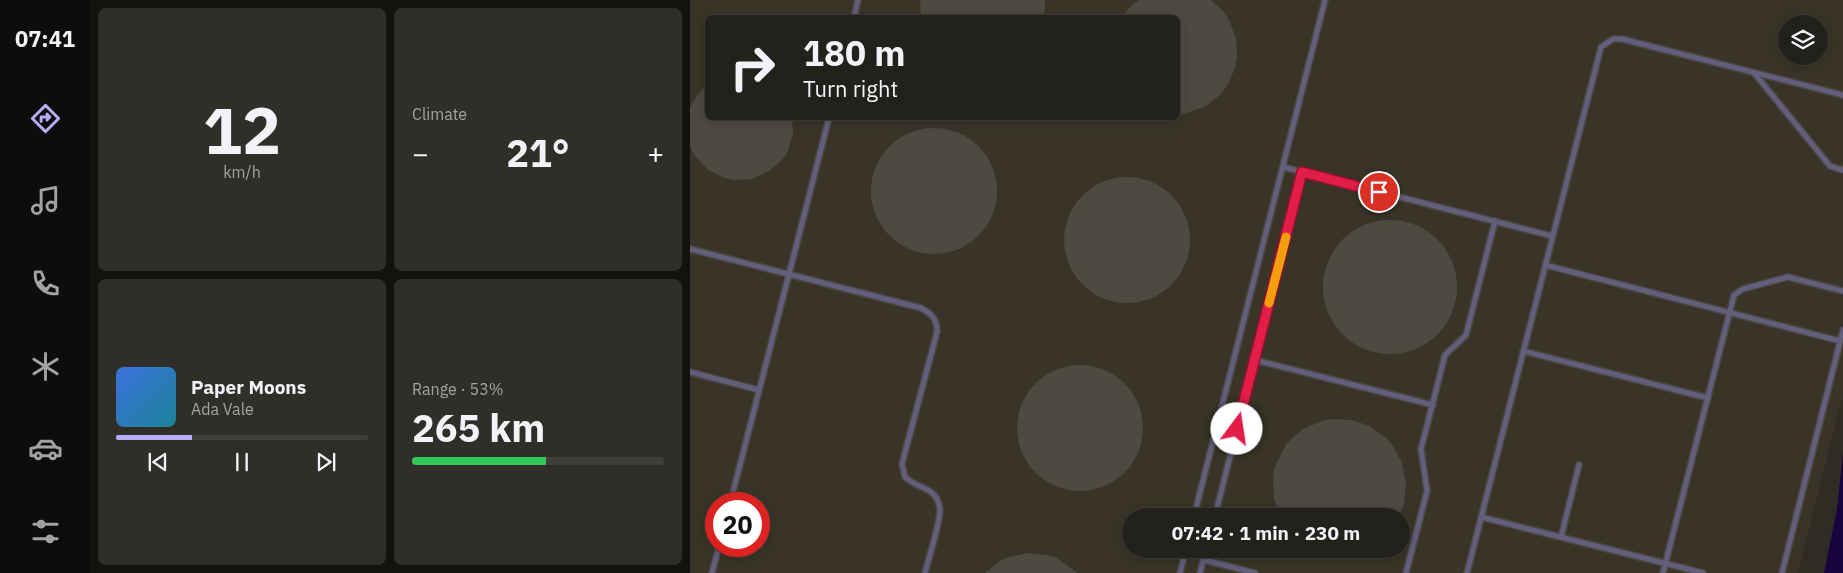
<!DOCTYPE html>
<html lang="en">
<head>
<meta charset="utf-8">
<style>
  body { margin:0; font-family:"IBM Plex Sans",sans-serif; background:#2f2e29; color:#f1f3f6; height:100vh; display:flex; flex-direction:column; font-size:19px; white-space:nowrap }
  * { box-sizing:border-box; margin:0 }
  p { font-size:16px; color:#a3a3a3 }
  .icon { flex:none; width:28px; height:28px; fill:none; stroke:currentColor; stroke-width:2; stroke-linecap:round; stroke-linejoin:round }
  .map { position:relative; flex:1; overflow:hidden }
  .drawer { display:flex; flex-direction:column; gap:8px; padding:8px; background:#13120f; width:600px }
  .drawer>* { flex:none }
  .guide { position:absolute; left:15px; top:15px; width:475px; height:105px; border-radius:8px; box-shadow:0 2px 12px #0003,0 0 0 1px #403e3b; background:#23211c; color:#f1f3f6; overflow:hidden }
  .buttons { position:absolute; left:1088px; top:15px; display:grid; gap:10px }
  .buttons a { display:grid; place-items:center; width:50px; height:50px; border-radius:50%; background:#23211c; box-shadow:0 2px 12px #0003,0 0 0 1px #403e3b; font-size:25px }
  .speed { position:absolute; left:15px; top:492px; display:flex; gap:10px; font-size:25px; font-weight:700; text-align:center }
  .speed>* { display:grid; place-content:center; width:65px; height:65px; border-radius:50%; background:#23211c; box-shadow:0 2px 12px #0003,0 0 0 1px #403e3b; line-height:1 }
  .speed .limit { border:8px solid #d22; background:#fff; color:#111 }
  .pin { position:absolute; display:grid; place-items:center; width:42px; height:42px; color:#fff; margin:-21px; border:2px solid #fff; border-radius:50%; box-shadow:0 1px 5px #0007 }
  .me { position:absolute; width:55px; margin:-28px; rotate:14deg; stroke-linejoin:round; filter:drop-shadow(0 0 4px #0008) }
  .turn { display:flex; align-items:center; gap:18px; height:105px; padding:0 15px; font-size:22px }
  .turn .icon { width:65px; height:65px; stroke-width:2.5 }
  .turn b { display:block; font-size:35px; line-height:42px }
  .big { font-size:38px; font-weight:800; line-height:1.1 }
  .drawer .card { flex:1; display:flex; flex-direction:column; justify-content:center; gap:8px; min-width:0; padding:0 18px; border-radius:8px; background:#2f2e29 }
  .drawer .dial { align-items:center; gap:0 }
  .dial b { font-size:65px; line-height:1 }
  .song { display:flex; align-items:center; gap:15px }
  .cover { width:60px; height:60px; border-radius:8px; background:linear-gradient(135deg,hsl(220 70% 55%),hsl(190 70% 35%)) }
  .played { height:5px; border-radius:2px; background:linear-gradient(90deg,#b8abf7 30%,#403e3b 30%) }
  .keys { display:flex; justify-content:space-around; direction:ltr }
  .heat { display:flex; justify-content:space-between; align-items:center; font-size:28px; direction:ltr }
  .charge { height:8px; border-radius:4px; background:linear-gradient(90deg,#34c759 53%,#403e3b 0) }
  .drawer .tiles { flex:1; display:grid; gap:8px; grid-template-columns:repeat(2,1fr) }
  .trip { position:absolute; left:432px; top:508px; width:288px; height:50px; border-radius:25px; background:#23211c; box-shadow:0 2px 12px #0003,0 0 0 1px #403e3b; font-weight:800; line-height:50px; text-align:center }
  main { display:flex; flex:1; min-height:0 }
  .menu { display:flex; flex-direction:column; width:90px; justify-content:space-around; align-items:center; background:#0e0d0b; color:#a3a3a3 }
  .menu .icon { width:35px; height:35px }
  .menu .current { color:#b8abf7 }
  .menu b { font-size:22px; color:#f1f3f6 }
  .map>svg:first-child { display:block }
  .built { fill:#393427; fill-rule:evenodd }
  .water { fill:#1a043f }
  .building { fill:#4d4a42 }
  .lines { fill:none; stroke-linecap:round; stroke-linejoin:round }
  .lane-casing { stroke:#4a4741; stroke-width:8 }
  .lane { stroke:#635e7b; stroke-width:5 }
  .route-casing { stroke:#92132f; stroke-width:12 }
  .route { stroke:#e11d48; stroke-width:9 }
  .slow { stroke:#f59e0b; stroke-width:9 }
</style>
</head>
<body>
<main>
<nav class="menu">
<b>07:41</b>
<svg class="icon current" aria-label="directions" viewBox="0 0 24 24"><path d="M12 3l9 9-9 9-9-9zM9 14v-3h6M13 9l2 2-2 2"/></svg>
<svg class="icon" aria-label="music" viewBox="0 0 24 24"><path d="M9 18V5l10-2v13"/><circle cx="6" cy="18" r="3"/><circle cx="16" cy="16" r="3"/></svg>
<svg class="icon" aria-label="phone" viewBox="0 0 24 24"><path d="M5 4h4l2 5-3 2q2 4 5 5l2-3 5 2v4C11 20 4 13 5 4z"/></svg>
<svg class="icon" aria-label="climate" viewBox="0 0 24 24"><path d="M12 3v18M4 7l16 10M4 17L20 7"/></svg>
<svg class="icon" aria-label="car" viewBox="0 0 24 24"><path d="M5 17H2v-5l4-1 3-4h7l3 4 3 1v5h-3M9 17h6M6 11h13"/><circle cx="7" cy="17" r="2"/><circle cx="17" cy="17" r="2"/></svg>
<svg class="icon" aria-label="filters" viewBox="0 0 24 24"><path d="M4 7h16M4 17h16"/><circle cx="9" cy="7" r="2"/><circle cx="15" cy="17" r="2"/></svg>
</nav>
<section class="drawer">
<div class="tiles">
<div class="card dial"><b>12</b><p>km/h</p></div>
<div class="card"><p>Climate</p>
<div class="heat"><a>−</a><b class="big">21°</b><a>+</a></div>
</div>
<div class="card">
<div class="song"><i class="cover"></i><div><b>Paper Moons</b><p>Ada Vale</p></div></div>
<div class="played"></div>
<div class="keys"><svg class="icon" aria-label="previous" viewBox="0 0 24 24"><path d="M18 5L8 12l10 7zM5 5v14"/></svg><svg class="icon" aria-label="pause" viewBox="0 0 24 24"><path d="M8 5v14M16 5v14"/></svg><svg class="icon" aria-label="next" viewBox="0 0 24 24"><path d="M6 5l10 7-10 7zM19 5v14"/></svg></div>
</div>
<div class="card"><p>Range · 53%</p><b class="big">265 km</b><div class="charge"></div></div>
</div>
</section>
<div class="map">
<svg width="1153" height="573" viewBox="0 0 1153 573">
  <rect width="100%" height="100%" fill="#2f2c25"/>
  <path class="built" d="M 0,0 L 1153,0 L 1153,395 L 1108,573 L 0,573 ZM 18,18 L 488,18 L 488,118 L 18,118 ZM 1096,24 L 1129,24 L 1129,56 L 1096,56 ZM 26,504 L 69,504 L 69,546 L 26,546 ZM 441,516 L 711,516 L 711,549 L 441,549 Z"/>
  <polygon class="water" points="1153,453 1153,573 1134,573 1147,509"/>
  <g class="building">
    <polygon points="230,0 355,0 355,9 353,18 231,18"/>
    <polygon points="449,0 521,0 534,12 539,20 546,38 547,58 545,68 537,86 531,94 516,106 497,113 488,115 488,18 432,18 438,9"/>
    <polygon points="18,84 18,118 102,118 103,133 98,151 93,159 79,171 62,179 44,180 35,178 18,170 5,156 0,146 0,108 7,95"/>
    <circle cx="244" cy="191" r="63"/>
    <circle cx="437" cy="240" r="63"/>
    <circle cx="700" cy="287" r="67"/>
    <circle cx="390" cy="428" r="63"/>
    <polygon points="641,419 661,420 680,426 696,438 703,446 712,463 716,483 714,503 709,516 590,516 584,499 583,479 584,469 593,450 598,442 613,429 632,421"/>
    <polygon points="627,549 672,549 647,553"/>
    <polygon points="338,553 357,555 367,558 387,573 295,573 310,561 319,557"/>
  </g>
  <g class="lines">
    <g class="lane-casing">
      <g id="lane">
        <polyline points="164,18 168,0"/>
        <polyline points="1065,74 1140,166 1153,170"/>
        <polyline points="593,167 862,236 862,237"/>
        <path d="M 0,249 L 231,308 C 242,314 247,319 247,332 L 212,464 L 215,477 C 225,486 233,486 241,492 C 246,496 249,502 250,509 C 250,524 239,557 235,573"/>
        <polyline points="855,265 1150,341"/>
        <polyline points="833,351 1018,398"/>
        <polyline points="565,360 743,405"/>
        <polyline points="0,372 69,390"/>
        <polyline points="40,504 139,118"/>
        <polyline points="504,516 635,0"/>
        <polyline points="525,516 612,172"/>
        <polyline points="791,517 1013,573"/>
        <polyline points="871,537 889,465"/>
        <polyline points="514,560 565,573"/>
        <polyline points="22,573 29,546"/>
        <polyline points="490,573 496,549"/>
        <polyline points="510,573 516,549"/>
        <polyline points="716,573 737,491 731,449 755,355 776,335 805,221"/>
        <polyline points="777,573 911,47 923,39 932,39 1153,95"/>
        <polyline points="973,573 1044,295 1053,289 1098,277 1153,291"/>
        <polyline points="1092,573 1153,330"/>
      </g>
    </g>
    <use href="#lane" class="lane"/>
  </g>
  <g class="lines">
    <g class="route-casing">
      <polyline id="route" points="547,429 612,172 689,192"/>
    </g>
    <use href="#route" class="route"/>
    <polyline class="slow" points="579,303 596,237"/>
  </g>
</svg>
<div class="buttons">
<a><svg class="icon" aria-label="layers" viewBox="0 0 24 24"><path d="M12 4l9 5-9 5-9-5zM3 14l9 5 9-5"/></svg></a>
</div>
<div class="speed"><div class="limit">20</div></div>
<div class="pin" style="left:689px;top:192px;background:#d93025"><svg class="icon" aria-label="arrive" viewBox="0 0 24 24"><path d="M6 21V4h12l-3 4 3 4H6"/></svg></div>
<svg class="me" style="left:547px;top:429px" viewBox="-20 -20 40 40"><circle r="19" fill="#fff"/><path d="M0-13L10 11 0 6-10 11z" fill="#e11d48"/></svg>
<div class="trip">07:42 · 1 min · 230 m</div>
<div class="guide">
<div class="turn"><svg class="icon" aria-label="right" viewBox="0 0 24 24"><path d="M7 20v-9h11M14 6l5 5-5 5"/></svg><div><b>180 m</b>Turn right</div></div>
</div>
</div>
</main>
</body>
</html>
